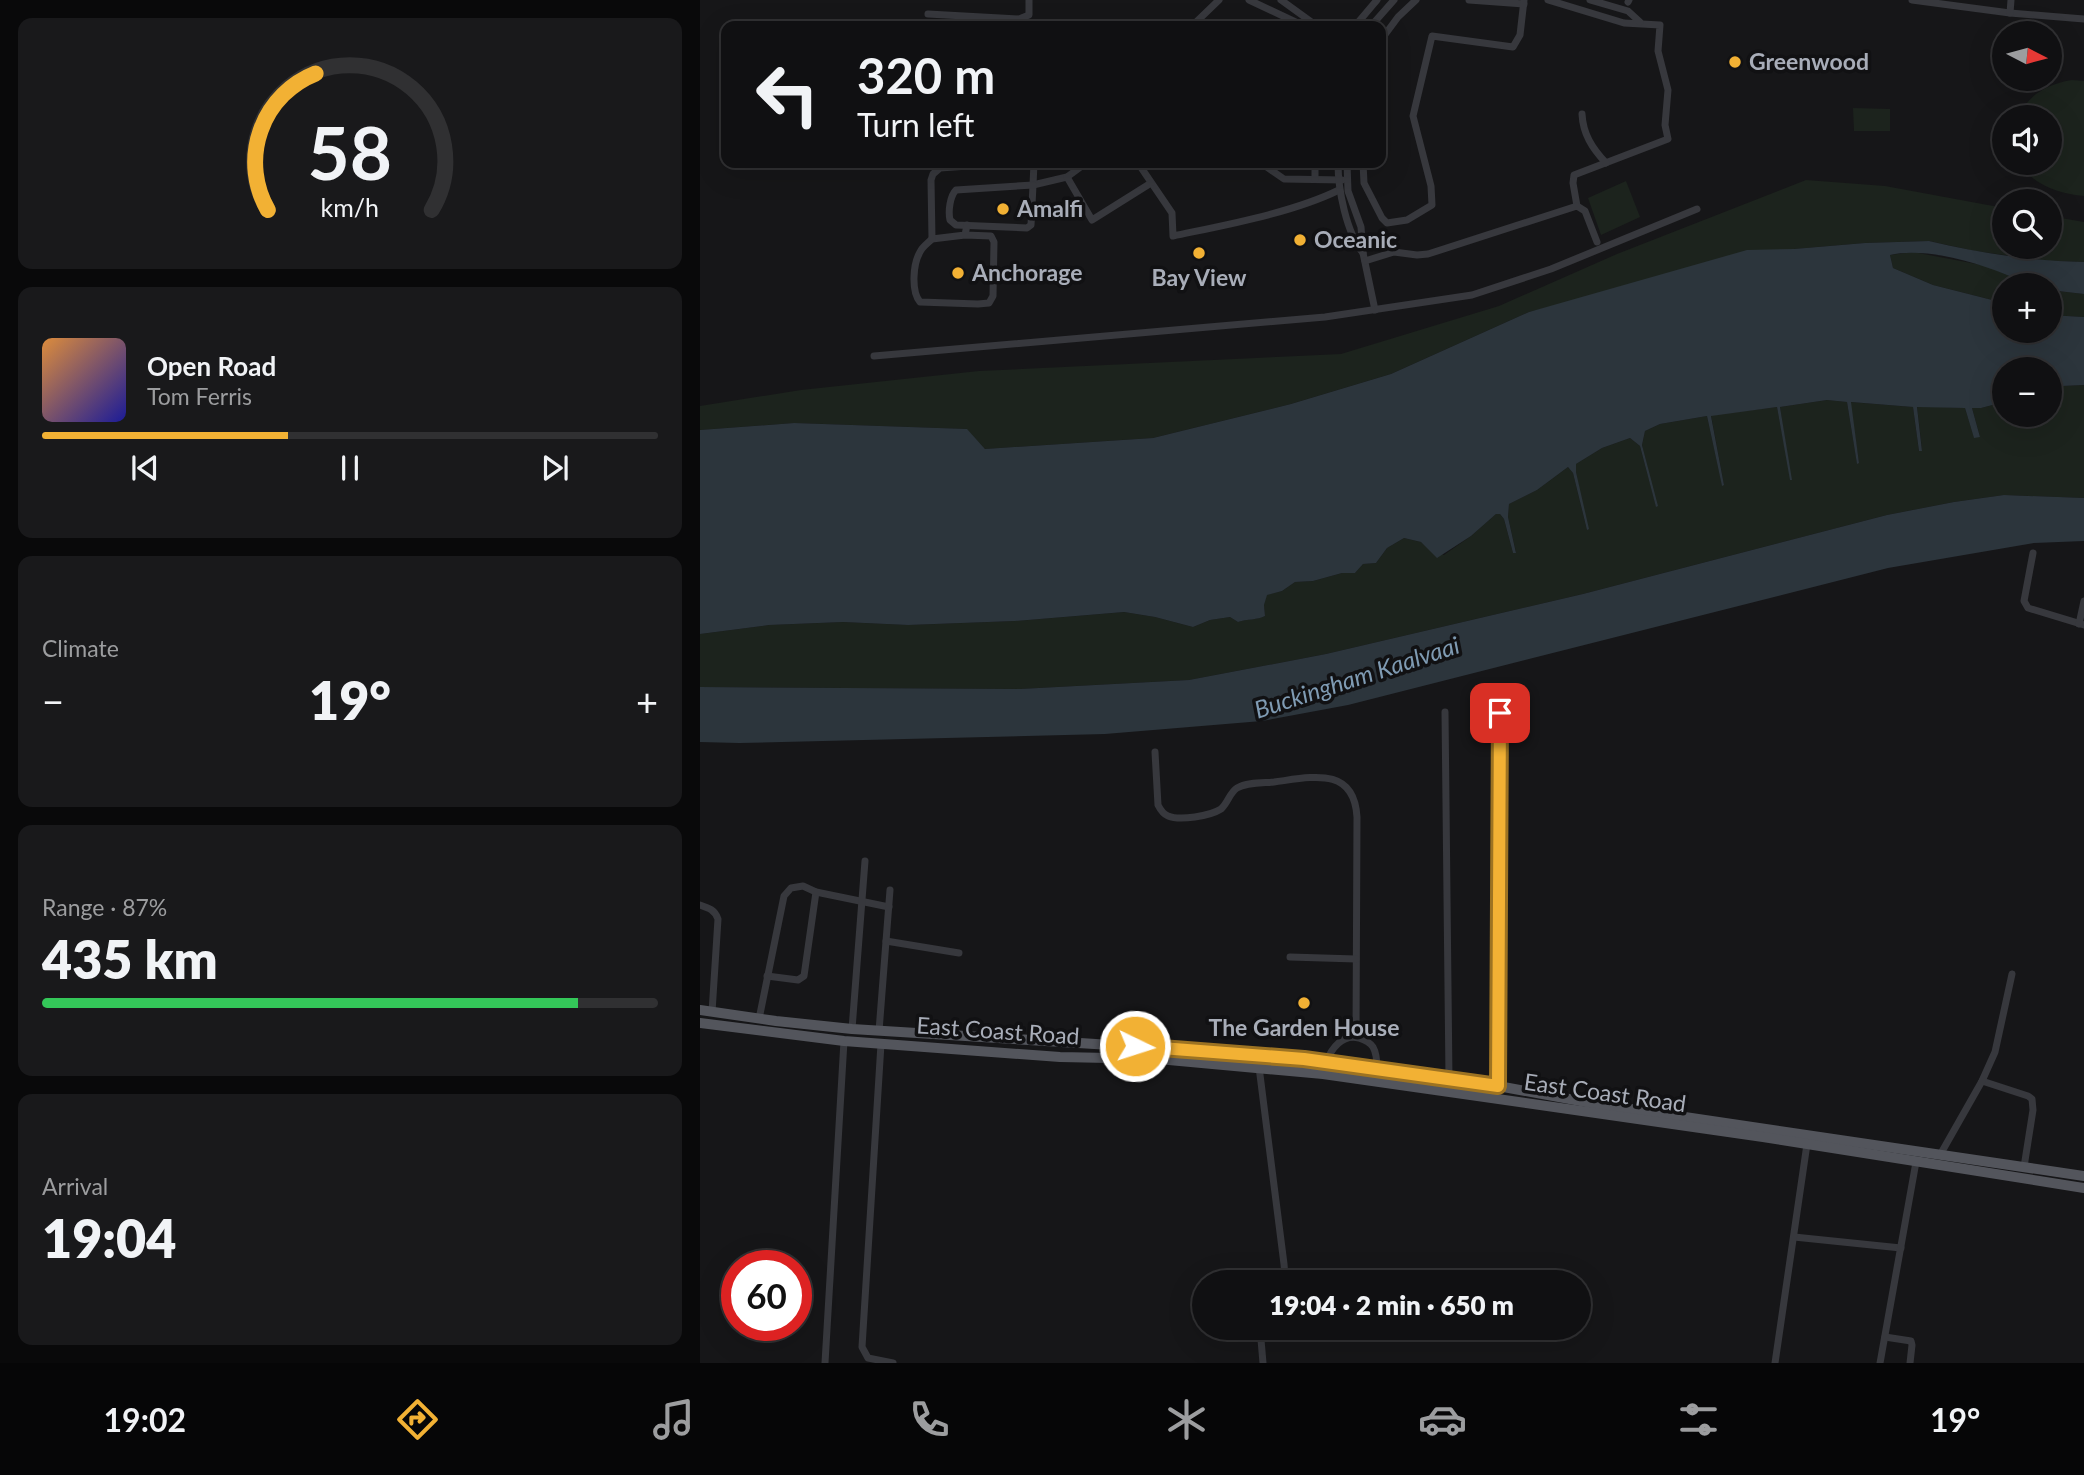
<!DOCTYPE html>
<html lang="en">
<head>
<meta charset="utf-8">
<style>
  body { margin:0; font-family:Lato,sans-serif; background:#19191b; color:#f1f3f6; height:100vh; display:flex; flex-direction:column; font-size:26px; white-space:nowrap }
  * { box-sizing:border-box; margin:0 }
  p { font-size:23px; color:#9c9d9f }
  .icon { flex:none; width:38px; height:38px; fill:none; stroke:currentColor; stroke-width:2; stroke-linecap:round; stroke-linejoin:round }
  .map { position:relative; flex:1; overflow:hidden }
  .side { display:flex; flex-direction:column; gap:18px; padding:18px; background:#09090a; width:700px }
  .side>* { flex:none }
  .top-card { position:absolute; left:21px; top:21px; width:665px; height:147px; border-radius:14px; box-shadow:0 7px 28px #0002,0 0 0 2px #303032; background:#101012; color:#f1f3f6; overflow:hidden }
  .needle { width:46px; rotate:96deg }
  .controls { position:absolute; left:1292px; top:21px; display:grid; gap:14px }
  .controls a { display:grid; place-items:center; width:70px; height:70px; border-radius:50%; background:#101012; box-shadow:0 7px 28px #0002,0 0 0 2px #303032; font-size:35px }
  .speed { position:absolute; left:21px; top:1250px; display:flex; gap:14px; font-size:35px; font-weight:700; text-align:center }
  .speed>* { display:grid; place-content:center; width:91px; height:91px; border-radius:50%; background:#101012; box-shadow:0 7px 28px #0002,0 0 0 2px #303032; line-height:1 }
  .speed .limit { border:10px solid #d22; background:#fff; color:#111 }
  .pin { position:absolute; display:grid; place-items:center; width:60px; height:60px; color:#fff; margin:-30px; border-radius:14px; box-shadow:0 4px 10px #0006 }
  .me { position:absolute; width:77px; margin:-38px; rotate:94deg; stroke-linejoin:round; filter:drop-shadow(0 0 5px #0008) }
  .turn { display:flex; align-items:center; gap:24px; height:147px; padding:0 21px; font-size:32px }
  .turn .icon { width:91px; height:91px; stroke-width:2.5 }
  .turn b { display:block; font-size:49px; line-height:60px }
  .big { font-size:52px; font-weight:800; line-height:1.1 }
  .side .widget { flex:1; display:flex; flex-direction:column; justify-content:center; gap:10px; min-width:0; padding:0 24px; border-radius:14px; background:#19191b }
  .side .dial { align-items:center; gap:0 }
  .dial svg { height:182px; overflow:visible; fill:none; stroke:#303032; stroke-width:7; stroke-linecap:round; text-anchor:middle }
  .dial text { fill:#f1f3f6; stroke:none }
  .song { display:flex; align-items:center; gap:21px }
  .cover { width:84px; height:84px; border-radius:10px; background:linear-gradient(135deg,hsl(30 70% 55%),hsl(240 70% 35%)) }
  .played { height:7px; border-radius:4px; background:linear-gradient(90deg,#f2b134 40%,#303032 40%) }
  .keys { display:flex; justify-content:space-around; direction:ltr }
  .heat { display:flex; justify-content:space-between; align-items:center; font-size:38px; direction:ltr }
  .charge { height:10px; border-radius:5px; background:linear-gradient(90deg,#34c759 87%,#303032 0) }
  .trip { position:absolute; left:492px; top:1270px; width:399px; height:70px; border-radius:35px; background:#101012; box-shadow:0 7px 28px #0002,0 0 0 2px #303032; font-weight:800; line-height:70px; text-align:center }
  .tabs { display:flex; height:112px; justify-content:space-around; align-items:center; background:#060607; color:#9c9d9f }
  .tabs .icon { width:49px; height:49px }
  .tabs .current { color:#f2b134 }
  .tabs b { font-size:32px; color:#f1f3f6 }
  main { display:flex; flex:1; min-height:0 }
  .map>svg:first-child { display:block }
  .green { fill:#1c231d }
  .water { fill:#2c353c }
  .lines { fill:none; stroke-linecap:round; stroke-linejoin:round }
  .minor { stroke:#37383d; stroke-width:7 }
  .primary { stroke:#53555c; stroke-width:10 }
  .route-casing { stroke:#9d7322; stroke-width:18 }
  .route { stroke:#f2b134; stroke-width:12 }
  .poi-dot { fill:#f2b134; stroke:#111113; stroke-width:2.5 }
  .labels { text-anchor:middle; stroke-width:7; stroke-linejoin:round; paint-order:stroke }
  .poi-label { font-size:23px; font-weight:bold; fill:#a8adb8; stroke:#111113; text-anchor:start }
  .street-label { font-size:23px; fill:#a8adb8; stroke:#111113 }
  .water-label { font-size:24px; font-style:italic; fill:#7f9bb3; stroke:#111113 }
</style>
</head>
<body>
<main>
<section class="side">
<div class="widget dial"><svg viewBox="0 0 100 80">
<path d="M14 69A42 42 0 1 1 86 69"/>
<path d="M14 69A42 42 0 0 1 35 9" stroke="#f2b134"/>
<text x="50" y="56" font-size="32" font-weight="700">58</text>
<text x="50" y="72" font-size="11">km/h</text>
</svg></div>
<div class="widget">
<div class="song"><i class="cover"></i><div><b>Open Road</b><p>Tom Ferris</p></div></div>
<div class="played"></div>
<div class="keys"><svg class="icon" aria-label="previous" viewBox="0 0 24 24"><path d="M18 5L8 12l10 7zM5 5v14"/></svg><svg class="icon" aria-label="pause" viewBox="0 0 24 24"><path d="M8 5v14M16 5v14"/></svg><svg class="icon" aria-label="next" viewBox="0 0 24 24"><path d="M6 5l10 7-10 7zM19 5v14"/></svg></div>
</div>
<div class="widget"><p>Climate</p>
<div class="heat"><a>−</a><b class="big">19°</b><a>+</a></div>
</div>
<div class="widget"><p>Range · 87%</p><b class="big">435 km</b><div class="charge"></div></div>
<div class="widget"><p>Arrival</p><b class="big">19:04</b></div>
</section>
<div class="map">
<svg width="1384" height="1363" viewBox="0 0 1384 1363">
  <rect width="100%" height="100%" fill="#161618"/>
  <g class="green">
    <path d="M 1372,80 L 1384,81 L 1384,196 C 1359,194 1333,185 1319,163 L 1349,163 L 1349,117 L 1318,117 C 1328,95 1347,84 1372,80 Z"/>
    <polygon points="1153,108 1190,109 1190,131 1154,131"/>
    <polygon points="1106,180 1185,186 1304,208 1304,247 1349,247 1349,216 1384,222 1384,262 1349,261 1275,251 1229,241 1165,243 1094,249 829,312 691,374 591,404 453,438 285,449 266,429 94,423 0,430 0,406 101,390 279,371 641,354 799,306 917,254"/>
    <polygon points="926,181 940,217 901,235 888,198"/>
    <polygon points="1213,252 1287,266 1314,278 1317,285 1304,285 1304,303 1233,285 1193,268 1190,255"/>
    <polygon points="1349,290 1384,294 1384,317 1349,315"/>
    <path d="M 1384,385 L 1384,498 L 1304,495 L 1254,502 L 1187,515 L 883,594 L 626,654 L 489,680 L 320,689 L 0,687 L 0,634 L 69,625 L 143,622 L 208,625 L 315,621 L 424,612 L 455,617 L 493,627 L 510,620 L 530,617 L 538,622 C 546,619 558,620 565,616 L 564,605 L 566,595 L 582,591 L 595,582 L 613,581 L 642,573 L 655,573 L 663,564 L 676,563 L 687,548 L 704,538 L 721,542 L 733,551 L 744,555 L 771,536 L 796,514 L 800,514 L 804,519 L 813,553 L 816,552 L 808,517 L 809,504 L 837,490 L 868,467 L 873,473 L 887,530 L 876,472 L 876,464 L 902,448 L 930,438 L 940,446 L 956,506 L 957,507 L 942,445 L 945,431 L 960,424 L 1007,416 L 1022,485 L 1024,485 L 1011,415 L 1077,407 L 1091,480 L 1080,407 L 1127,400 L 1147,402 L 1157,463 L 1159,463 L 1150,402 L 1213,407 L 1219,451 L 1222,450 L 1217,406 L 1265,408 L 1274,437 L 1280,437 L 1272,408 L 1281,408 L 1304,402 L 1304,415 L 1349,415 L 1349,389 L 1362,386 Z"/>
  </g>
  <g class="water">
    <path d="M 1229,241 C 1280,253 1331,261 1384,262 L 1384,294 L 1349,290 L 1349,285 L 1317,285 L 1314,278 C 1281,263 1226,247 1190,255 L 1193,268 L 1233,285 L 1304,303 L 1304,331 L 1349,331 L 1349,315 L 1384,317 L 1384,385 L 1362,386 L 1349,389 L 1349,369 L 1304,369 L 1304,402 L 1281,408 L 1272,408 L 1280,437 L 1274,438 L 1265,408 L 1217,407 L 1222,451 L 1219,451 L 1213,407 L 1151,402 L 1159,463 L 1157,464 L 1147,402 L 1127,400 L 1080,407 L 1092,480 L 1090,480 L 1077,407 L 1011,416 L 1024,485 L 1022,486 L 1007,416 L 960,424 L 945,431 L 942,445 L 958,506 L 956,507 L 940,446 L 930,438 L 902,448 L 876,464 L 876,472 L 889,529 L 887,530 L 873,473 L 868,467 L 837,490 L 809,504 L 808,517 L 816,553 L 813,553 L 804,519 L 800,514 L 796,514 L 771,536 L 737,558 L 721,542 L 704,538 L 687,548 L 676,563 L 663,564 L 655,573 L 642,573 L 613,581 L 595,582 L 582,591 L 567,595 L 564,605 L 565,616 C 558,620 547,619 538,622 L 530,617 L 510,620 L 493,627 L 455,617 L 424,612 L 315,621 L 208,625 L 143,622 L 69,625 L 0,634 L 0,430 L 94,423 L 267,429 L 285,449 L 453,438 L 591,404 L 691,374 L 829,312 L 1047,250 L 1094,249 L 1165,243 Z"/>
    <polygon points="1304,495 1384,498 1384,541 1334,543 1188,568 648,705 562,721 405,734 39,743 0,742 0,687 320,689 489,680 626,654 883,594 1187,515 1254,502"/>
  </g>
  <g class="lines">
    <g class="minor">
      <polyline points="549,0 604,26"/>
      <polyline points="581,0 617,26"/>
      <polyline points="769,0 824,4"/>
      <polyline points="848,0 924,23 960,25 958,51 968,90 965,125 968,139 874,175 873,183 877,206"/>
      <polyline points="890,0 928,11 940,22"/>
      <polyline points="1212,0 1310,13 1384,19"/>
      <polyline points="928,2 929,0"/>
      <polyline points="1310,13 1311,0"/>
      <polyline points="228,14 319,19 329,15 329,0"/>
      <polyline points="492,26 519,0"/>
      <polyline points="655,26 677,0"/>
      <polyline points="671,26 694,0"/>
      <polyline points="681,40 698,17 716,0"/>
      <path d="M 882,114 C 883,134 892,148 906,163"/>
      <polyline points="334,163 333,185 367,177 386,163"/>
      <path d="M 438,163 L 472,213 L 473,236 C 525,225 592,213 639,190"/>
      <polyline points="561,163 584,179 642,180"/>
      <path d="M 638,163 C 638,189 646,232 663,253"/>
      <polyline points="647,163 648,191 661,227 663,253 675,310"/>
      <polyline points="663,163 664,183 682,218 687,223 707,220 732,205 731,186 713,116 732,36 813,47 820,35 824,0"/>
      <polyline points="367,177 392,220 451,183"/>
      <polyline points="615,179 615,163"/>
      <path d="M 333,185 L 331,225 L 327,228 L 256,225 L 250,220 C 248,211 250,196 256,190 Z"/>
      <path d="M 265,235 L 232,239 C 228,243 222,247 220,252 C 213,264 211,291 220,302 L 278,304 L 289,303 L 293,296 L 294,242 L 291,236 L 265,235 L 267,225"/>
      <polyline points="232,239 231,180 233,174 240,168 312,163"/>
      <polyline points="665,261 694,252 717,255 728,254 877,206 885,211 897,242"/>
      <polyline points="174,356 625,317 772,295 851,269 997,209"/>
      <polyline points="1333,553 1324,601 1328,608 1384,625"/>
      <polyline points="1379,624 1384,601"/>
      <polyline points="745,712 749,1079"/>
      <path d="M 455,752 L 458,805 C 460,809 463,814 468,816 C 480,821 510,816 521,809 C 528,803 530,792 537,788 C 547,782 563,783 574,782 C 612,777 654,766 657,817 L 656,1037"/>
      <path d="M 0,905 C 9,908 15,910 18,919 L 12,1012"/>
      <polyline points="186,941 259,953"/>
      <polyline points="590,957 656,959"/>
      <polyline points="67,976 98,980 104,976 116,892"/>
      <polyline points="59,1019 84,896 91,888 103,886 116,892 189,907"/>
      <polyline points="152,1029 165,861"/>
      <polyline points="179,1031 190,890"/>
      <polyline points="181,1044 162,1347 168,1358 193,1363"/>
      <path d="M 626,1062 C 632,1048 642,1034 659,1038 C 665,1040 670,1042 673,1047 C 677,1054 677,1062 677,1069"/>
      <polyline points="559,1067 584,1264 585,1276 582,1283"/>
      <polyline points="1282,1081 1328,1096 1332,1099 1333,1110 1324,1167"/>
      <polyline points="798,1086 800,713"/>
      <polyline points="1240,1155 1282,1081 1295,1052 1312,974"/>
      <polyline points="1094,1237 1201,1248"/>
      <polyline points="557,1283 569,1283"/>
      <polyline points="560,1328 563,1363"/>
      <polyline points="1185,1337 1211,1341 1212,1345 1210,1363"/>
      <polyline points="125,1363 144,1041"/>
      <polyline points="1075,1363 1107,1144"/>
      <polyline points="1180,1363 1216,1162"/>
    </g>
    <g class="primary">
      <polyline points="0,1010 76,1021 152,1029 460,1048 619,1061 798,1086 897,1104 1384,1176"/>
      <polyline points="0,1023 144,1041 360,1057 458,1059 623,1074 1063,1137 1384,1188"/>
    </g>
  </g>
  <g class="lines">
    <g class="route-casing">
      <polyline id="route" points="435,1046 604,1059 798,1086 800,713"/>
    </g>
    <use href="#route" class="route"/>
  </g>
  <g class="poi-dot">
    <circle cx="1035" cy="62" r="7"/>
    <circle cx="303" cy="209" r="7"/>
    <circle cx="600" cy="240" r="7"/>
    <circle cx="499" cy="253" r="7"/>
    <circle cx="258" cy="273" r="7"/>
    <circle cx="604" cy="1003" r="7"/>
  </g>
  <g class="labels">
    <g class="poi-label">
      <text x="1049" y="70">Greenwood</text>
      <text x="317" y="217">Amalfi</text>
      <text x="614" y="248">Oceanic</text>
      <text x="272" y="281">Anchorage</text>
      <text x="499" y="286" text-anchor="middle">Bay View</text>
      <text x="604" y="1036" text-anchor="middle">The Garden House</text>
    </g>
    <g class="street-label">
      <text transform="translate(298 1031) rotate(4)" y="8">East Coast Road</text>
      <text transform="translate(905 1093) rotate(8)" y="8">East Coast Road</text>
    </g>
    <g class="water-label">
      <text transform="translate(657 678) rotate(-18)" y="8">Buckingham Kaalvaai</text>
    </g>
  </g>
</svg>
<div class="controls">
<a><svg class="needle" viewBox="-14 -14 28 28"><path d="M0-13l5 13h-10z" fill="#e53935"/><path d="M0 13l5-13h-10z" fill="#9c9d9f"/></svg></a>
<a><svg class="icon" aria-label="sound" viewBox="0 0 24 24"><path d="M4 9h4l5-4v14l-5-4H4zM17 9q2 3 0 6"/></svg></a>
<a><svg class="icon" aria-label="search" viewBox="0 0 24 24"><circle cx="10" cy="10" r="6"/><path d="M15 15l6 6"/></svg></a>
<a>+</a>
<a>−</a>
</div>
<div class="speed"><div class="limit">60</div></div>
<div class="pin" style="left:800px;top:713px;background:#d93025"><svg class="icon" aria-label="arrive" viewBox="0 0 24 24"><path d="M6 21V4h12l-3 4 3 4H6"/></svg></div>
<svg class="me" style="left:435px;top:1046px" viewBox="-20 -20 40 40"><circle r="17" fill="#f2b134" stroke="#fff" stroke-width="3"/><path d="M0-11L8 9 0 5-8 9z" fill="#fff"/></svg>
<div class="trip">19:04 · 2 min · 650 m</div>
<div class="top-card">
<div class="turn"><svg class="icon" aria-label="left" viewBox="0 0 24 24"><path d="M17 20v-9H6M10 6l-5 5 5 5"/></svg><div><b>320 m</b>Turn left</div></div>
</div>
</div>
</main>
<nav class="tabs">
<b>19:02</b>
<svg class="icon current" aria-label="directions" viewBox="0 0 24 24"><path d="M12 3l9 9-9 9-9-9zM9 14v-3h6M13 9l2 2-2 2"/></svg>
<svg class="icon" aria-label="music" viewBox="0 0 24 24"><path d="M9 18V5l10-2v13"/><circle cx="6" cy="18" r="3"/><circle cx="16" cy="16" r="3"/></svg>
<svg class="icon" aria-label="phone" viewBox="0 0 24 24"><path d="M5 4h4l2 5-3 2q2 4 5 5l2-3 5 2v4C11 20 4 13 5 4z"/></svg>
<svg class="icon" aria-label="climate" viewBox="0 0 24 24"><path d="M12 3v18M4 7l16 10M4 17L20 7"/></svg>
<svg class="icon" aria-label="car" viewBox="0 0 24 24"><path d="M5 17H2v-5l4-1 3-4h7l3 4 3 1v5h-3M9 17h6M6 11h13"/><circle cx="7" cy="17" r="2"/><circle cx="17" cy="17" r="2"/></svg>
<svg class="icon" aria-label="filters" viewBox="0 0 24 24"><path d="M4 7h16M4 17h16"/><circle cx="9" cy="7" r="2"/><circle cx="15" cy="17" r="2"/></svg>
<b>19°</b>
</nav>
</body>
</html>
